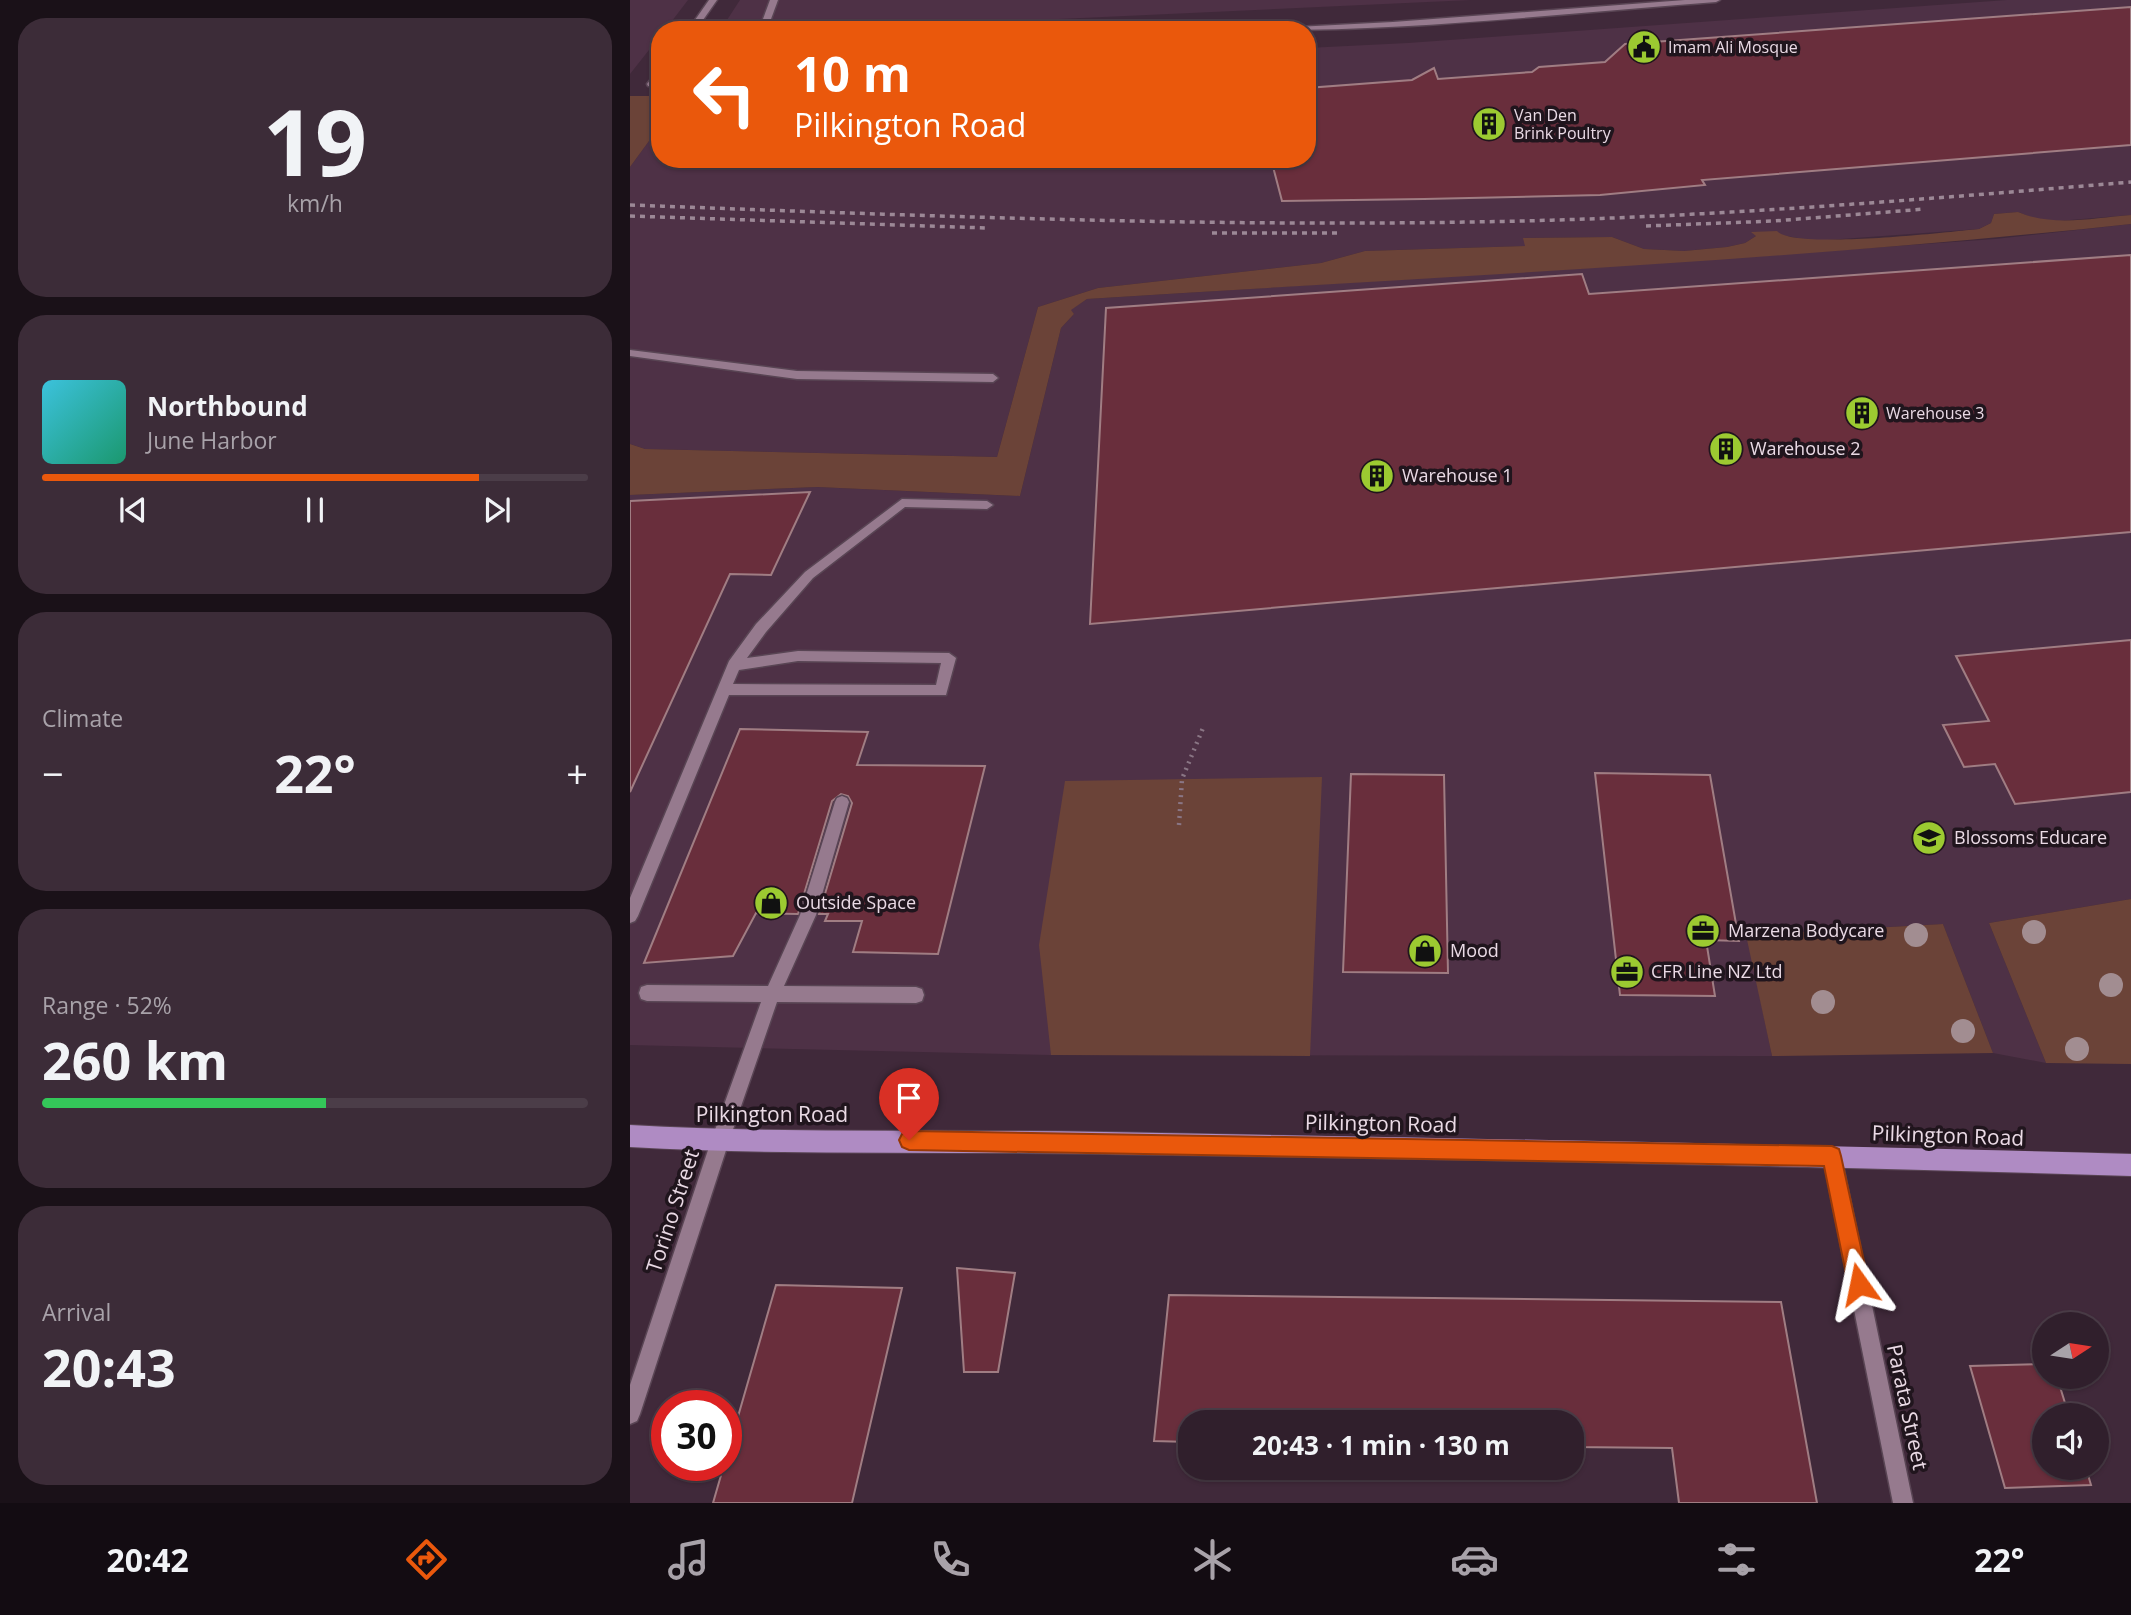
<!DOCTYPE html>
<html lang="en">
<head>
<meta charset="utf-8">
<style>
  body { margin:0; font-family:"Open Sans",sans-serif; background:#3c2c38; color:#f1f3f6; height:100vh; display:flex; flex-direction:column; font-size:26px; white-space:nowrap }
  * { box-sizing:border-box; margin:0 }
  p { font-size:23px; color:#a8a2a9 }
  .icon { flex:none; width:38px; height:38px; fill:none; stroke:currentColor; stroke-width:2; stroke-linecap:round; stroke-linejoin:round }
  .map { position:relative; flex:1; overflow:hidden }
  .side { display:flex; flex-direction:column; gap:18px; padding:18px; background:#1a1118; width:630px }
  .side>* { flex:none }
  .top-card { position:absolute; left:21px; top:21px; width:665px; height:147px; border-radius:28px; box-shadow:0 2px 5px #0004,0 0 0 2px #4b3d48; background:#ea580c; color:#fff; overflow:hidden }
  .needle { width:46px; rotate:78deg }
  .controls { position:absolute; left:1402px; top:1312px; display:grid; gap:14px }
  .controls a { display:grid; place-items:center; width:77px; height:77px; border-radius:50%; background:#301f2c; box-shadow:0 2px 5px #0004,0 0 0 2px #4b3d48; font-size:35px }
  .speed { position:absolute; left:21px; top:1390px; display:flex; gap:14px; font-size:35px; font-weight:700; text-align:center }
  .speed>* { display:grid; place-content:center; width:91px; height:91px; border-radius:50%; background:#301f2c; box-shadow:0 2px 5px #0004,0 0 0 2px #4b3d48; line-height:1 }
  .speed .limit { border:10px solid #d22; background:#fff; color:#111 }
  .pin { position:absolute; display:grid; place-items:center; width:60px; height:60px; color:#fff; margin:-72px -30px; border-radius:50% 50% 50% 0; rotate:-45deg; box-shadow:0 0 7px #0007 }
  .pin .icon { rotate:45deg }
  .me { position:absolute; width:77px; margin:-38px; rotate:348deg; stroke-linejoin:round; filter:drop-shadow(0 0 5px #0008) }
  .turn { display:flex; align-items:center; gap:24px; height:147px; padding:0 28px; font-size:32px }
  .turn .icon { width:91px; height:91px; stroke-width:2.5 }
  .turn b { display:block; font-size:49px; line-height:60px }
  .big { font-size:52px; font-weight:700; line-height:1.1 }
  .side .tile { flex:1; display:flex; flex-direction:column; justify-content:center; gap:10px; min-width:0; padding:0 24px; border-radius:28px; background:#3c2c38 }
  .side .dial { align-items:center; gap:0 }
  .dial b { font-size:91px; line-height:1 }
  .song { display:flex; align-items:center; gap:21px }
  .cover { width:84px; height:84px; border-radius:10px; background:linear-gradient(135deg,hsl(190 70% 55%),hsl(160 70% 35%)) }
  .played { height:7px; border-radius:4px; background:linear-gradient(90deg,#ea580c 80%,#4b3d48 80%) }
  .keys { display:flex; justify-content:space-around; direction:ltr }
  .heat { display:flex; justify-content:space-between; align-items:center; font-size:38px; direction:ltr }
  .charge { height:10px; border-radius:5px; background:linear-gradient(90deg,#34c759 52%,#4b3d48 0) }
  .trip { position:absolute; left:548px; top:1410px; width:406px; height:70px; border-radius:28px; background:#301f2c; box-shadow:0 2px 5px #0004,0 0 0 2px #4b3d48; font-weight:700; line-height:70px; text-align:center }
  .dock { display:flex; height:112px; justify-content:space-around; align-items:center; background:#130c12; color:#a8a2a9 }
  .dock .icon { width:49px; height:49px }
  .dock .selected { color:#ea580c }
  .dock b { font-size:32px; color:#f1f3f6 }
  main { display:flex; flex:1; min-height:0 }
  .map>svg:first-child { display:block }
  .built { fill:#4e3146 }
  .green { fill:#6b4338 }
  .building { fill:#692e3c; stroke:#a07d83; stroke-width:2 }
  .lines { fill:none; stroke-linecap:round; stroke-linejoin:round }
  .service-casing { stroke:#594554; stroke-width:3 }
  .minor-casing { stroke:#594554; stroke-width:3 }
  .primary-casing { stroke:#594554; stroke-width:2 }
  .path { stroke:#8a7685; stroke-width:4.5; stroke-dasharray:2 5; stroke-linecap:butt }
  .service { fill:#967a8e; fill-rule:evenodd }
  .minor { fill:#967a8e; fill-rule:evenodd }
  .primary { fill:#af8bc3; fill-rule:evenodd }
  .rail { stroke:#9c8896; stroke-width:3.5; stroke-dasharray:5 5; stroke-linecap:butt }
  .tree { fill:#a28d91 }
  .route { fill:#ea580c; stroke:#983908; stroke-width:2 }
  .labels { text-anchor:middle; stroke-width:7; stroke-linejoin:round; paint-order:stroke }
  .far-poi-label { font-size:16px; fill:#eadae5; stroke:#20151d; text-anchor:start }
  .poi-label { font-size:18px; fill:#eadae5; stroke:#20151d; text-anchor:start }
  .near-street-label { font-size:21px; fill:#eadae5; stroke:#20151d }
</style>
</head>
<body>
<main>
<section class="side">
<div class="tile dial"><b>19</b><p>km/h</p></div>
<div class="tile">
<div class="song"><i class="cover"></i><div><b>Northbound</b><p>June Harbor</p></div></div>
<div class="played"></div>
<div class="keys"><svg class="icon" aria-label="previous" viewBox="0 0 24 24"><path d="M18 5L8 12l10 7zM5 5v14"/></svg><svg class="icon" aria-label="pause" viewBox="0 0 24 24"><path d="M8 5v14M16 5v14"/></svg><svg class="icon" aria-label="next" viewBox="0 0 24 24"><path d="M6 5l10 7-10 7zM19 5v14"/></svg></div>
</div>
<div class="tile"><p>Climate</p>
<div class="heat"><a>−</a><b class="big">22°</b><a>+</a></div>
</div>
<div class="tile"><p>Range · 52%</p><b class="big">260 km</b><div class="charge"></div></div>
<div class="tile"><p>Arrival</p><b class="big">20:43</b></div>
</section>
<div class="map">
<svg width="1501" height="1503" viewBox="0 0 1501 1503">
  <rect width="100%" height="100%" fill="#40293a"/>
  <g class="built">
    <polygon points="0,0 58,0 35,30 30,30 30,36 0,74"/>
    <polygon points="110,0 841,0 190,30 107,30 97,20"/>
    <polygon points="1377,0 1501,0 1501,215 1428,221 1405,219 1388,212 1364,214 1361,223 1349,229 1184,241 1151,235 1126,236 1115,243 1097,247 1054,251 1014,249 982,237 894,238 896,246 735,251 691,263 468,288 408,307 367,457 15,449 0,444 0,167 30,126 30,159 677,159 677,48 778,43"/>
    <polygon points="1501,224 1501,899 1359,923 1416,1063 1363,1053 1313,924 1117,935 1142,1056 421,1055 0,1045 0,495 187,487 390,496 431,328 444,314 440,310 457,299 970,267 1365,239"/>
  </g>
  <g class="green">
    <polygon points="0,96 30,96 30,126 0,167"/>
    <path d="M 1388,212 C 1423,227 1463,218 1501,215 L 1501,224 C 1154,261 805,277 457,299 L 441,310 L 444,314 L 431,328 L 390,496 L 187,487 L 0,495 L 0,444 L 15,449 L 367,457 L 408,307 L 468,288 L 691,263 L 735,251 L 895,246 L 893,238 L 982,237 L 1014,249 L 1054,251 L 1097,247 L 1115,243 L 1126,236 L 1121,232 L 1147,231 C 1164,250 1318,232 1349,229 L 1361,223 L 1364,214 Z"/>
    <polygon points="692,777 680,1056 421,1055 409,945 435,781"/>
    <polygon points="1501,899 1501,1064 1416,1063 1359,923"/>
    <polygon points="1313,924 1363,1053 1142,1056 1116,935"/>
  </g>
  <g class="building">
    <polygon points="1501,7 1501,145 1072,180 1075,185 970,195 794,199 652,201 641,159 677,159 677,88 782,80 804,68 808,79 902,72 909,67 975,62 995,44"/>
    <polygon points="1501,255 1501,532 460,624 476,308 952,274 959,294"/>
    <polygon points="180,492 141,575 100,574 0,792 0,501"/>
    <polygon points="1501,640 1501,792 1385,804 1365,764 1334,767 1313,725 1359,721 1326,656"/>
    <polygon points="110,729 238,732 227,765 355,766 308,954 223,952 232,921 195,921 198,914 189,914 222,803 218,796 211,794 202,801 168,914 126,913 103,956 14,963"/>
    <polygon points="965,773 1080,775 1109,941 1076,940 1085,996 990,995"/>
    <polygon points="721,774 814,775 818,973 713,972"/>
    <polygon points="327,1268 385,1273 368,1372 334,1372"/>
    <polygon points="146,1285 272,1288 222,1503 83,1503"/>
    <polygon points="539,1295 1151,1302 1187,1503 1049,1503 1042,1448 942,1447 942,1423 560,1423 560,1442 524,1441"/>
    <polygon points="1414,1364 1414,1377 1427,1377 1439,1416 1414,1416 1414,1468 1456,1468 1461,1485 1375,1488 1340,1366"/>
  </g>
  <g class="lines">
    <g class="service-casing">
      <g id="service">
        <polygon points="140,0 148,0 137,30 129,30"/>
        <polygon points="0,350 167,371 363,374 368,378 363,382 167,379 0,356"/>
        <path d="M 272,499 L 357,501 L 363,505 L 357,509 L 275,507 L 183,578 L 136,632 L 117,658 L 168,651 L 319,653 L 326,658 L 316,695 L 99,695 L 8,916 L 5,921 L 0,923 L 0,898 L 99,661 L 126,624 L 175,572 ZM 168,661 L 311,663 L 306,685 L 103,684 L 109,670 Z"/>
        <polygon points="212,796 217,798 219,802 186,915 154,986 286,987 292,989 294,995 292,1001 286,1003 147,1002 99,1141 96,1147 90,1150 84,1147 81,1141 131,1002 17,1001 11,999 9,993 11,987 17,985 138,986 170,915 205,802 207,798"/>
      </g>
    </g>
    <g class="minor-casing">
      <g id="minor">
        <polygon points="79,0 87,0 66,30 58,30"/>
        <path d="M 1055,0 L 1090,0 L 1086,2 C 939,13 789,30 643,30 L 647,28 L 763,22 Z"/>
        <polygon points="27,72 30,72 30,79 24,86 18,86 17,84"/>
        <polygon points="90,1132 96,1135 99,1141 10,1414 7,1421 0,1424 0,1385 81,1141 84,1135"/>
        <polygon points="1202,1147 1208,1150 1211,1156 1283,1503 1263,1503 1193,1156 1196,1150"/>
      </g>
    </g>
    <g class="primary-casing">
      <path id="primary" d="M 0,1125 C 158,1134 317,1129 475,1132 C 817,1138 1159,1144 1501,1154 L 1501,1176 C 1159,1165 817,1159 475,1154 C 317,1151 158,1156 0,1147 Z"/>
    </g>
    <polyline class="path" points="549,825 552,779 573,728"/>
    <use href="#service" class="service"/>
    <use href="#minor" class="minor"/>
    <use href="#primary" class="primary"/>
    <g class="rail">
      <path d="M 0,205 C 297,216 594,228 891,221 C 1095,216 1298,199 1501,182"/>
      <polyline points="0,216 358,228"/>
      <polyline points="1016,226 1144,221 1295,209"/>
      <polyline points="582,233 711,233"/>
    </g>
  </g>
  <g class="tree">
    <circle cx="1404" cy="932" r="12"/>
    <circle cx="1286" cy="935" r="12"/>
    <circle cx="1481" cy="985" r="12"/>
    <circle cx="1193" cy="1002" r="12"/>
    <circle cx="1333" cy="1031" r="12"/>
    <circle cx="1447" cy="1049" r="12"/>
  </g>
  <polygon class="route" points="279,1131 1202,1146 1209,1149 1211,1156 1239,1284 1236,1292 1229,1295 1221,1292 1218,1284 1194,1166 279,1150 272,1147 269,1140 272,1134"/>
  <defs>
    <g id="civic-disc" transform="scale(1.75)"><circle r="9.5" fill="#9cca31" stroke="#20151d"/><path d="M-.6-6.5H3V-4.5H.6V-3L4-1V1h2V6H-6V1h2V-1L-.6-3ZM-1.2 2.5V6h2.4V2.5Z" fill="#111"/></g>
    <g id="building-disc" transform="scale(1.75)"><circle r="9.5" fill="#9cca31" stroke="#20151d"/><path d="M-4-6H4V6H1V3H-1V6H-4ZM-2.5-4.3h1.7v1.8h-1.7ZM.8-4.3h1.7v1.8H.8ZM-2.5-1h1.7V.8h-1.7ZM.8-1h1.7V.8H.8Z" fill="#111"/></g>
    <g id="school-disc" transform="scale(1.75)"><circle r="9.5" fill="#9cca31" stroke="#20151d"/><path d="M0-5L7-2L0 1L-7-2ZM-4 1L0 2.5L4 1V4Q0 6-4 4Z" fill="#111"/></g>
    <g id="shop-disc" transform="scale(1.75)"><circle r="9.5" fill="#9cca31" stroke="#20151d"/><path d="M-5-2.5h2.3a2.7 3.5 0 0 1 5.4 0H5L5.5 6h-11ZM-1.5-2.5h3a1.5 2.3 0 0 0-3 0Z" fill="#111"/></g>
    <g id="office-disc" transform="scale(1.75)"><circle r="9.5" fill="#9cca31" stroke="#20151d"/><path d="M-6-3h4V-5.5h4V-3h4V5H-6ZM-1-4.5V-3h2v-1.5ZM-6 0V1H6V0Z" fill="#111"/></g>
  </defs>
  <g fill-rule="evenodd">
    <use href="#civic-disc" x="1014" y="47"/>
    <use href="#building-disc" x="859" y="124"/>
    <use href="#building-disc" x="1232" y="413"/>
    <use href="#building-disc" x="1096" y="449"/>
    <use href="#building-disc" x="747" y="476"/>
    <use href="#school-disc" x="1299" y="838"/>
    <use href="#shop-disc" x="141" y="903"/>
    <use href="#office-disc" x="1073" y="931"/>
    <use href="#shop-disc" x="795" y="951"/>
    <use href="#office-disc" x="997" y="972"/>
  </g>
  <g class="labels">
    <g class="far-poi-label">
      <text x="1038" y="53">Imam Ali Mosque</text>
      <text x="884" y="121">Van Den<tspan x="884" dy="18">Brink Poultry</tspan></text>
      <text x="1256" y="419">Warehouse 3</text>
    </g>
    <g class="poi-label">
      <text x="1120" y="455">Warehouse 2</text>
      <text x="772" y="482">Warehouse 1</text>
      <text x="1324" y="844">Blossoms Educare</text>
      <text x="166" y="909">Outside Space</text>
      <text x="1098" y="937">Marzena Bodycare</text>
      <text x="820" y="957">Mood</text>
      <text x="1021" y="978">CFR Line NZ Ltd</text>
    </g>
    <g class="near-street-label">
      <text x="142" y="1122">Pilkington Road</text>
      <text transform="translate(751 1124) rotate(1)" y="7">Pilkington Road</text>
      <text transform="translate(1318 1136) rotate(2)" y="7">Pilkington Road</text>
      <text transform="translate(43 1211) rotate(-72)" y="7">Torino Street</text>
      <text transform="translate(1277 1407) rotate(78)" y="7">Parata Street</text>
    </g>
  </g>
</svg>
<div class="controls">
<a><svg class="needle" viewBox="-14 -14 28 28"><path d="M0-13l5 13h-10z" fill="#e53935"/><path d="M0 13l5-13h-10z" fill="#a8a2a9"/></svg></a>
<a><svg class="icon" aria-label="sound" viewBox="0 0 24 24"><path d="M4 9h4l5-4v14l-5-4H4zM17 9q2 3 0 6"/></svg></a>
</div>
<div class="speed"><div class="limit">30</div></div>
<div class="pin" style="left:279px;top:1140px;background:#d93025"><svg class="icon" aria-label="arrive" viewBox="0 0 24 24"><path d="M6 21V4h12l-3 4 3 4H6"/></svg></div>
<svg class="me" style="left:1229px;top:1284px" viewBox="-20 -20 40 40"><path d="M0-17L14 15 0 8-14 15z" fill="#ea580c" stroke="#fff" stroke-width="4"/></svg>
<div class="trip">20:43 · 1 min · 130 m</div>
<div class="top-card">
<div class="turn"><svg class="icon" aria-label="left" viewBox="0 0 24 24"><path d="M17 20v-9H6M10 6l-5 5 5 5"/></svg><div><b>10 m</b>Pilkington Road</div></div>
</div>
</div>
</main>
<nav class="dock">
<b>20:42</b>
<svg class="icon selected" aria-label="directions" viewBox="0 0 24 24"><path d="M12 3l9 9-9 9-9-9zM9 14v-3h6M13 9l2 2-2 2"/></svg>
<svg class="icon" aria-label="music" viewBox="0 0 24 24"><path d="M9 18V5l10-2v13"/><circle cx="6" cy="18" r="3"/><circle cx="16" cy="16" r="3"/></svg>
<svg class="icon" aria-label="phone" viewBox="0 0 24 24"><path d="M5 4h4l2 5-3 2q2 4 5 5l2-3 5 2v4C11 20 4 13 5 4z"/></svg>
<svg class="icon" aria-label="climate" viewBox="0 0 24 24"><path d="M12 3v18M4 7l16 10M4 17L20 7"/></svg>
<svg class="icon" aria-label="car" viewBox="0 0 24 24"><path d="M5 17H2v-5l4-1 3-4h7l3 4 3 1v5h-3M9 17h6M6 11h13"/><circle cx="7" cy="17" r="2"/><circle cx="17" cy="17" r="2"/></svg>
<svg class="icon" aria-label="filters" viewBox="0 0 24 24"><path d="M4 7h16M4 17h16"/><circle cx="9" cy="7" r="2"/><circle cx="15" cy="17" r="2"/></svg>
<b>22°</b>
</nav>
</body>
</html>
